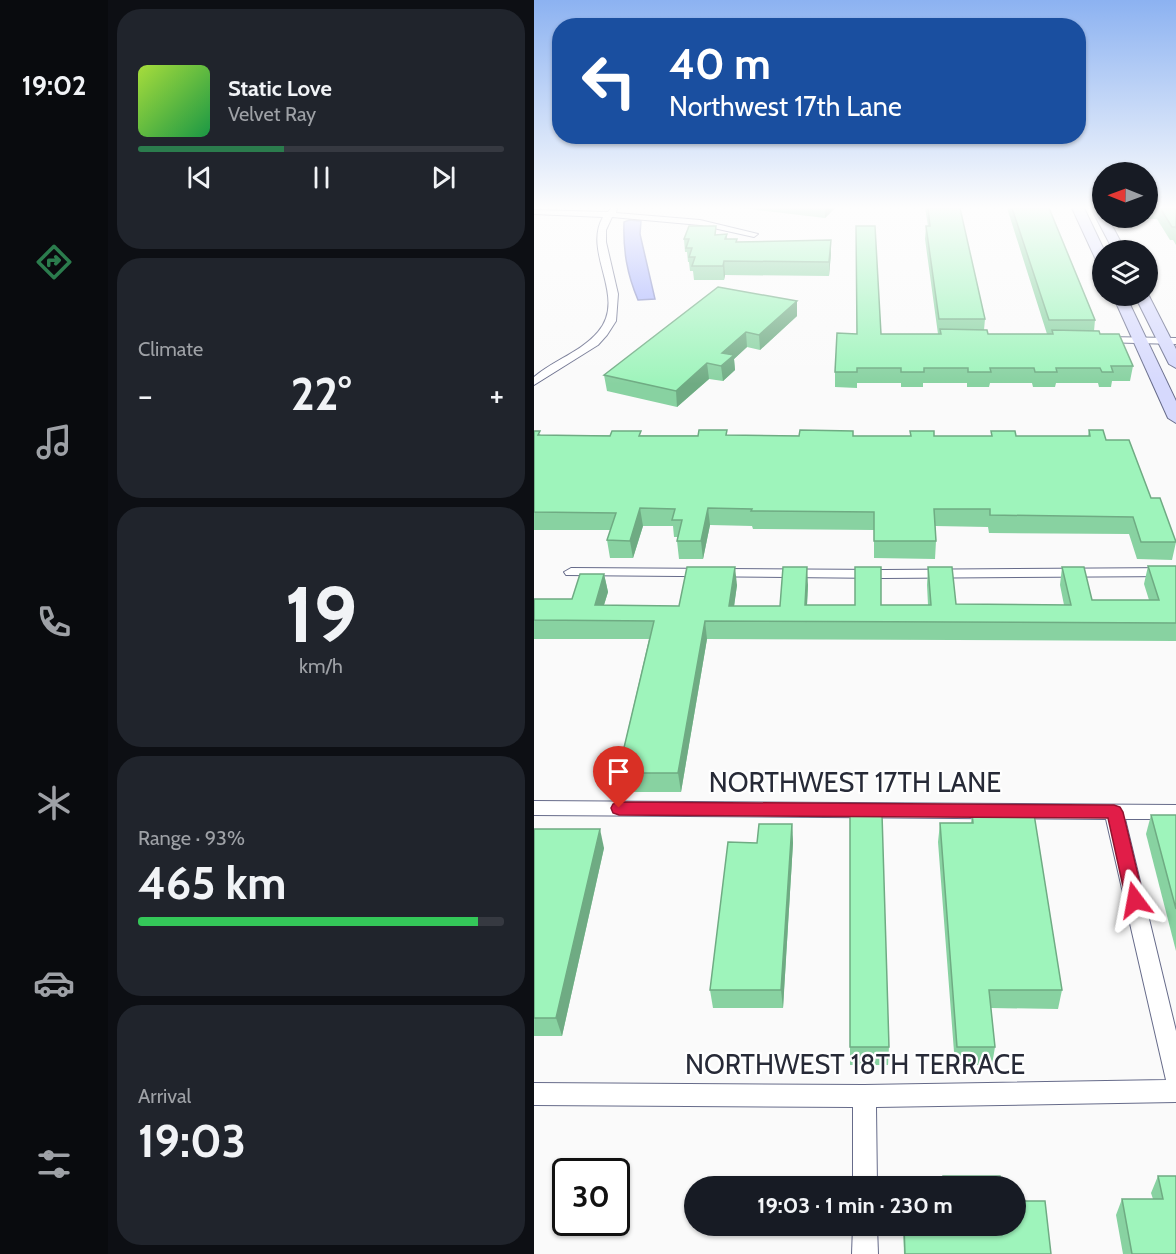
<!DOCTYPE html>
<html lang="en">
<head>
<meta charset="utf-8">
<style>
  body { margin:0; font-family:Cabin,sans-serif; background:#20242c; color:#f1f3f6; height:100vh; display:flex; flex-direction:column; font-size:22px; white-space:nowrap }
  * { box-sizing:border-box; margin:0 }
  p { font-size:20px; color:#9ea1a6 }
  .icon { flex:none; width:33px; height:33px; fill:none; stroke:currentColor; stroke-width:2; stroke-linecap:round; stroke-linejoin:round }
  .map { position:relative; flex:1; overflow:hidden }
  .details { display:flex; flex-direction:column; gap:9px; padding:9px; background:#0d0f14; width:426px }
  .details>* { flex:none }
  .banner { position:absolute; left:18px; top:18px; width:534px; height:126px; border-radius:24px; box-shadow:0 2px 4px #0004; background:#1a4fa0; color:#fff; overflow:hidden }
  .needle { width:39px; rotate:271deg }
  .fabs { position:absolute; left:558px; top:162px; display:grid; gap:12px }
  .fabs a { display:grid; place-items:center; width:66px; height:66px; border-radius:50%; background:#171b24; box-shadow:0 2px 4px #0004; font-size:30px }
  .speed { position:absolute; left:18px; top:1158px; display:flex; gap:12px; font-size:30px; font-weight:700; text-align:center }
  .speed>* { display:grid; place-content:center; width:78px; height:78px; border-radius:50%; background:#171b24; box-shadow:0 2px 4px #0004; line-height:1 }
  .speed .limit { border:3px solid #111; border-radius:9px; background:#fff; color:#111 }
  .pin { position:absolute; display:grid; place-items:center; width:51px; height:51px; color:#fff; margin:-62px -26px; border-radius:50% 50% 50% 0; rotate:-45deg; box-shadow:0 0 6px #0007 }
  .pin .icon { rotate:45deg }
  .me { position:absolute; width:66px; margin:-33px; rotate:347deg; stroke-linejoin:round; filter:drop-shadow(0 0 4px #0008) }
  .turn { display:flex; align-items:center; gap:21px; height:126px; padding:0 18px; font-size:27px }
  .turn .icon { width:78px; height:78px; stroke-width:2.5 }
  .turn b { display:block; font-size:42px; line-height:51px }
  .big { font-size:45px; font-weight:800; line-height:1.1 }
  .details .card { flex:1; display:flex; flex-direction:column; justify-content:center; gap:9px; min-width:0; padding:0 21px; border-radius:24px; background:#20242c }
  .details .dial { align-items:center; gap:0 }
  .dial b { font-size:78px; line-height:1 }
  .song { display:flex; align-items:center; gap:18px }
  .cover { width:72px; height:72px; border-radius:9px; background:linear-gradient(135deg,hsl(80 70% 55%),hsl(140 70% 35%)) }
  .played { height:6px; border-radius:3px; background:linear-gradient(90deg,#2b7c4d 40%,#363941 40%) }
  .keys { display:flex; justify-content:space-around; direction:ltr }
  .heat { display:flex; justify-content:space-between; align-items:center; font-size:33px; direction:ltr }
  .charge { height:9px; border-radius:4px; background:linear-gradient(90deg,#34c759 93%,#363941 0) }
  .trip { position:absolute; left:150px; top:1176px; width:342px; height:60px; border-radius:30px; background:#171b24; box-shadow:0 2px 4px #0004; font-weight:800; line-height:60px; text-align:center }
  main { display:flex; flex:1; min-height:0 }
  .tab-bar { display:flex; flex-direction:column; width:108px; justify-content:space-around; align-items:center; background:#090b0e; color:#9ea1a6 }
  .tab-bar .icon { width:42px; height:42px }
  .tab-bar .active { color:#2b7c4d }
  .tab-bar b { font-size:27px; color:#f1f3f6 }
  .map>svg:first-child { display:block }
  .water { fill:#a3aefe; stroke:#7e86c2; stroke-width:1.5 }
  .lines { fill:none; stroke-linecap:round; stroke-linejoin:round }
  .street-casing { stroke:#666b8a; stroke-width:2 }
  .secondary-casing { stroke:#666b8a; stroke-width:2 }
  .street { fill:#fff; fill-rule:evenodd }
  .secondary { fill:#d6d9fd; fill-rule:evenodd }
  .wall { fill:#88d2a1 }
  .shaded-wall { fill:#6fab83 }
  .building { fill:#9ef4bb; stroke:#6fab83; stroke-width:1.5 }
  .route { fill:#e11d48; stroke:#92132f; stroke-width:1.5 }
  .labels { text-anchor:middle; stroke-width:4.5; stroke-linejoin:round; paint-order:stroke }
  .near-street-label { font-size:27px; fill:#272a37; stroke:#fff }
</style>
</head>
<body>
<main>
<nav class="tab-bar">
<b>19:02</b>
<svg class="icon active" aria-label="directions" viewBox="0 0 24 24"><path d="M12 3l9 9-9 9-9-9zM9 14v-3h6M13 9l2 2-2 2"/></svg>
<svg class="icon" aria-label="music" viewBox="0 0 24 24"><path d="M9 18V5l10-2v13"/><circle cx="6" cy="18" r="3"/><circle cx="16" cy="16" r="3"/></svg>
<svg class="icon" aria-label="phone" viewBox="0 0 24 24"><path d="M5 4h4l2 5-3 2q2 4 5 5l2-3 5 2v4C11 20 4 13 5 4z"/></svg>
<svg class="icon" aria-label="climate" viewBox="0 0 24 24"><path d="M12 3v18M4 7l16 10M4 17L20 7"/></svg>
<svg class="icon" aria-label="car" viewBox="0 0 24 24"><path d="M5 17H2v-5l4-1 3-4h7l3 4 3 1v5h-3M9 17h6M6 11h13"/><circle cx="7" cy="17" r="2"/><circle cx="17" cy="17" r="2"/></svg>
<svg class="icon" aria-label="filters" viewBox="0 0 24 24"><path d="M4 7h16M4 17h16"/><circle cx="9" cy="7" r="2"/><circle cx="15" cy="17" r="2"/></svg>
</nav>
<section class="details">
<div class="card">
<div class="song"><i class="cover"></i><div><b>Static Love</b><p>Velvet Ray</p></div></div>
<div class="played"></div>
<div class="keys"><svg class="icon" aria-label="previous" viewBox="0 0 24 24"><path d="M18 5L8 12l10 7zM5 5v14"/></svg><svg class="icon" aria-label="pause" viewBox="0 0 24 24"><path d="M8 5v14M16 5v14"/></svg><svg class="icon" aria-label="next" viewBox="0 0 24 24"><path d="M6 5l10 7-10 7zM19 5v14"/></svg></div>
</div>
<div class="card"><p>Climate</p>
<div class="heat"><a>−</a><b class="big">22°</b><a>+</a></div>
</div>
<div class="card dial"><b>19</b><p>km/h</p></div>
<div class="card"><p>Range · 93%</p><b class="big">465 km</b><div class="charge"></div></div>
<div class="card"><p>Arrival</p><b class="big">19:03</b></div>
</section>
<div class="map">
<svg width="642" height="1254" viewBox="0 0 642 1254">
  <rect width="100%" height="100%" fill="#fafafa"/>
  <path class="water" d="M 95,220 L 107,221 L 106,234 L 121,299 L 104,300 C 93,274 89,251 90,222 Z"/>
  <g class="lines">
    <g class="street-casing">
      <g id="street">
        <path d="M 77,208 L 83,208 L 82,213 L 166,220 L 224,234 L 220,237 L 166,225 L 78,217 L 72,230 L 72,242 L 84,294 L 82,321 L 73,335 L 64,345 L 0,385 L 0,377 C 20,360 47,352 64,332 C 94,297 48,253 69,217 L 0,214 L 0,210 L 74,212 Z"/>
        <polygon points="568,337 642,338 642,344 564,342 564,338"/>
        <polygon points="37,568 350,570 642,568 642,576 350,578 32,575 30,572"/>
        <polygon points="0,801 642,805 642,819 591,819 642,1031 642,1102 342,1107 343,1186 319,1186 319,1107 0,1105 0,1083 330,1085 632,1080 572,819 0,815"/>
        <polygon points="319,1226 343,1226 344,1254 318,1254"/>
      </g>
    </g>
    <g class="secondary-casing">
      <g id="secondary">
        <polygon points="538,208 550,208 570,250 568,264 562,260"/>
        <polygon points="557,208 568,208 568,218 574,218 591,250 579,250"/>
        <polygon points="614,294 642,349 642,368 635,364 601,296"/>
        <polygon points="579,296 592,296 642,401 642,423 634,418"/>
      </g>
    </g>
    <use href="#street" class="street"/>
    <use href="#secondary" class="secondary"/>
  </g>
  <g class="wall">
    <polygon points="208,208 301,208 291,218"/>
    <polygon points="391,208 426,208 451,319 450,330 454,334 513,334 473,208 515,208 561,320 560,331 566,334 599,366 596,381 578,381 577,387 565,387 564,383 522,383 521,387 499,387 498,383 456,383 455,387 433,387 433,383 389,383 389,387 367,387 367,383 323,383 323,388 301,387 301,372 347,334 404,334 391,239 392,226 394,226"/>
    <polygon points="614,208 642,208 642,245 639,240 636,240 623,219 614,219 613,218"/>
    <polygon points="193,234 193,239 203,239 203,242 297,253 295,276 191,275 190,280 160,280 159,271 156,271 155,262 154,262 153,252 151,252 150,239 183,235"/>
    <polygon points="263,301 263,316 226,350 213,347 200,359 201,370 189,381 175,379 143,407 73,391 70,375"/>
    <polygon points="555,430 572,440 617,498 642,542 638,560 603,559 595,534 455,533 454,527 401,526 402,541 401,559 340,558 340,530 219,529 218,526 176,525 169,559 145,559 143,541 144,537 140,537 139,526 109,526 99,558 76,558 73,540 77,530 0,530 0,431 7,435 376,436 376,431 400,436 457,436 457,431 482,436 554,436"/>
    <polygon points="614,566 642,566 642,641 173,639 147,792 88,792 84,773 115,639 0,639 0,599 38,599 70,574 74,592 70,605 145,606 203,585 200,606 246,606 274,585 273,605 394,605 393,585 394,567 422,604 530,605 526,585 528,567 558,600 615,600 610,584"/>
    <polygon points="438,813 528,990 524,1009 457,1008 461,1047 458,1065 421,1065 404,842 406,823 437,823"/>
    <polygon points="316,814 355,1047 354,1065 316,1065"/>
    <polygon points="617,815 642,815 642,951 612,834"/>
    <polygon points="258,824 259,843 249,1008 179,1008 176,990 223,843"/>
    <polygon points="0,829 70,848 28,1036 0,1036"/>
    <polygon points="624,1176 642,1254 589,1254 582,1215 588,1199 619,1199 617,1193"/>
    <polygon points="369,1226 482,1226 517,1254 370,1254"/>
  </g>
  <g class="shaded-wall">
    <polygon points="291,208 301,208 291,218"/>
    <polygon points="297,240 297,253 295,276 295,262"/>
    <polygon points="190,261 191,275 190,280 189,266"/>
    <polygon points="263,301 263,316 226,350 225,335"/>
    <polygon points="212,332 213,347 200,359 201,370 189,381 187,366 188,353"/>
    <polygon points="173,363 175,379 143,407 142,391"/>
    <polygon points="106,508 109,526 99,558 96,541"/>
    <polygon points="174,508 176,525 169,559 167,541"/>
    <polygon points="201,567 203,585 198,621 195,606"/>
    <polygon points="273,567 274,585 272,623 271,605"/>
    <polygon points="70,574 74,592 65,621 61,605"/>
    <polygon points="171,621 173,639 147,792 144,773"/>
    <polygon points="258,824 259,843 249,1008 247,990"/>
    <polygon points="66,829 70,848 28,1036 22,1018"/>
  </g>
  <g class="building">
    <polygon points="394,208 426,208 451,319 405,319 392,226 396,226"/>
    <polygon points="478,208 515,208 561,320 515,320"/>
    <polygon points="626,208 642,208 642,228 641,227 638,227"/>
    <polygon points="155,226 182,226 181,235 193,234 191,239 203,239 202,242 297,240 295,262 190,261 189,266 158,266 161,257 155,257 158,248 152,248 155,239 150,239"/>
    <polygon points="322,226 341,226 347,334 407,334 406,329 453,330 454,334 519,334 518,330 565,331 566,334 585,334 599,366 577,366 579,372 568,372 566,368 522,368 523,372 501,372 500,368 456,368 457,372 434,372 434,368 390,368 390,372 367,372 367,368 323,368 323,372 301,372 303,333 323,334"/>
    <polygon points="184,287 263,301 225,335 212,332 188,353 200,355 187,366 173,363 142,391 70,375"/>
    <polygon points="165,430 193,430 192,435 265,436 266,430 319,431 319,436 377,436 376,431 400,431 400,436 458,436 457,431 481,431 482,436 556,436 555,430 569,430 572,440 595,440 617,498 626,498 642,542 607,542 599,517 456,515 456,509 400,509 402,541 340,541 340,512 217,511 218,509 174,508 167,541 143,541 148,520 138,520 141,509 106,508 96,541 73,540 82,513 0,512 0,431 6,431 4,435 76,436 78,431 107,431 105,436 164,436"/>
    <polygon points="614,566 642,566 642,623 171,621 144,773 84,773 120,621 0,620 0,599 38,599 46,574 70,574 61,605 145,606 153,567 201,567 195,606 246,606 249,567 273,567 271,605 321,605 321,567 347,567 347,605 397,605 394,567 418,567 422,604 537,605 528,567 550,567 558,600 625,600"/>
    <polygon points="438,813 500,814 528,990 455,990 461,1047 423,1047 406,823 439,823"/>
    <polygon points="316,814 348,814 355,1047 316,1047"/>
    <polygon points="617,815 642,815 642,909"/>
    <polygon points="225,824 258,824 247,990 176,990 194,842 223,843"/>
    <polygon points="0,829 66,829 22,1018 0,1018"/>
    <polygon points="409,1176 466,1176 468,1186 409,1186"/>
    <polygon points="624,1176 642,1176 642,1254 598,1254 588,1199 629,1199"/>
    <polygon points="482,1201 511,1201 517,1254 371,1254 370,1226 482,1226"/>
  </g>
  <linearGradient id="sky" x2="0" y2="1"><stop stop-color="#8cb2f1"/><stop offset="0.54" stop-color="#fdfdfd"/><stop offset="1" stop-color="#fdfdfd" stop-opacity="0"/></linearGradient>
  <rect width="642" height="384" fill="url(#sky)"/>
  <polygon class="route" points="85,802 580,805 586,807 589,812 610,900 607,906 601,908 595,906 592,900 574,818 85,815 79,813 77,808 79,804"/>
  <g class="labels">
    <g class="near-street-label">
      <text x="321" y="792">NORTHWEST 17TH LANE</text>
      <text x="321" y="1074">NORTHWEST 18TH TERRACE</text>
    </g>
  </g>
</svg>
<div class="fabs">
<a><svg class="needle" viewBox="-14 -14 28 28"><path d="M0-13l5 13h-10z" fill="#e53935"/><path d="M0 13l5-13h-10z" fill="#9ea1a6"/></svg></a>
<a><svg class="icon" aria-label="layers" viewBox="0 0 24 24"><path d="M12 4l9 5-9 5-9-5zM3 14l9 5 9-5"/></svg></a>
</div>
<div class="speed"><div class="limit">30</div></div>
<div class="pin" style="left:85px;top:808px;background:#d93025"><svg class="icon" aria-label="arrive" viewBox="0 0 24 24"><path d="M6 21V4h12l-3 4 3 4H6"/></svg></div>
<svg class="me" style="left:601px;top:900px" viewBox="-20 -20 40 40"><path d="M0-17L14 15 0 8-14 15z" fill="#e11d48" stroke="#fff" stroke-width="4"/></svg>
<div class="trip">19:03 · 1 min · 230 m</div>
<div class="banner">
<div class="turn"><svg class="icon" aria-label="left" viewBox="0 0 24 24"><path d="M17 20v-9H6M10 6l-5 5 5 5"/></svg><div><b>40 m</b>Northwest 17th Lane</div></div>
</div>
</div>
</main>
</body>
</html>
